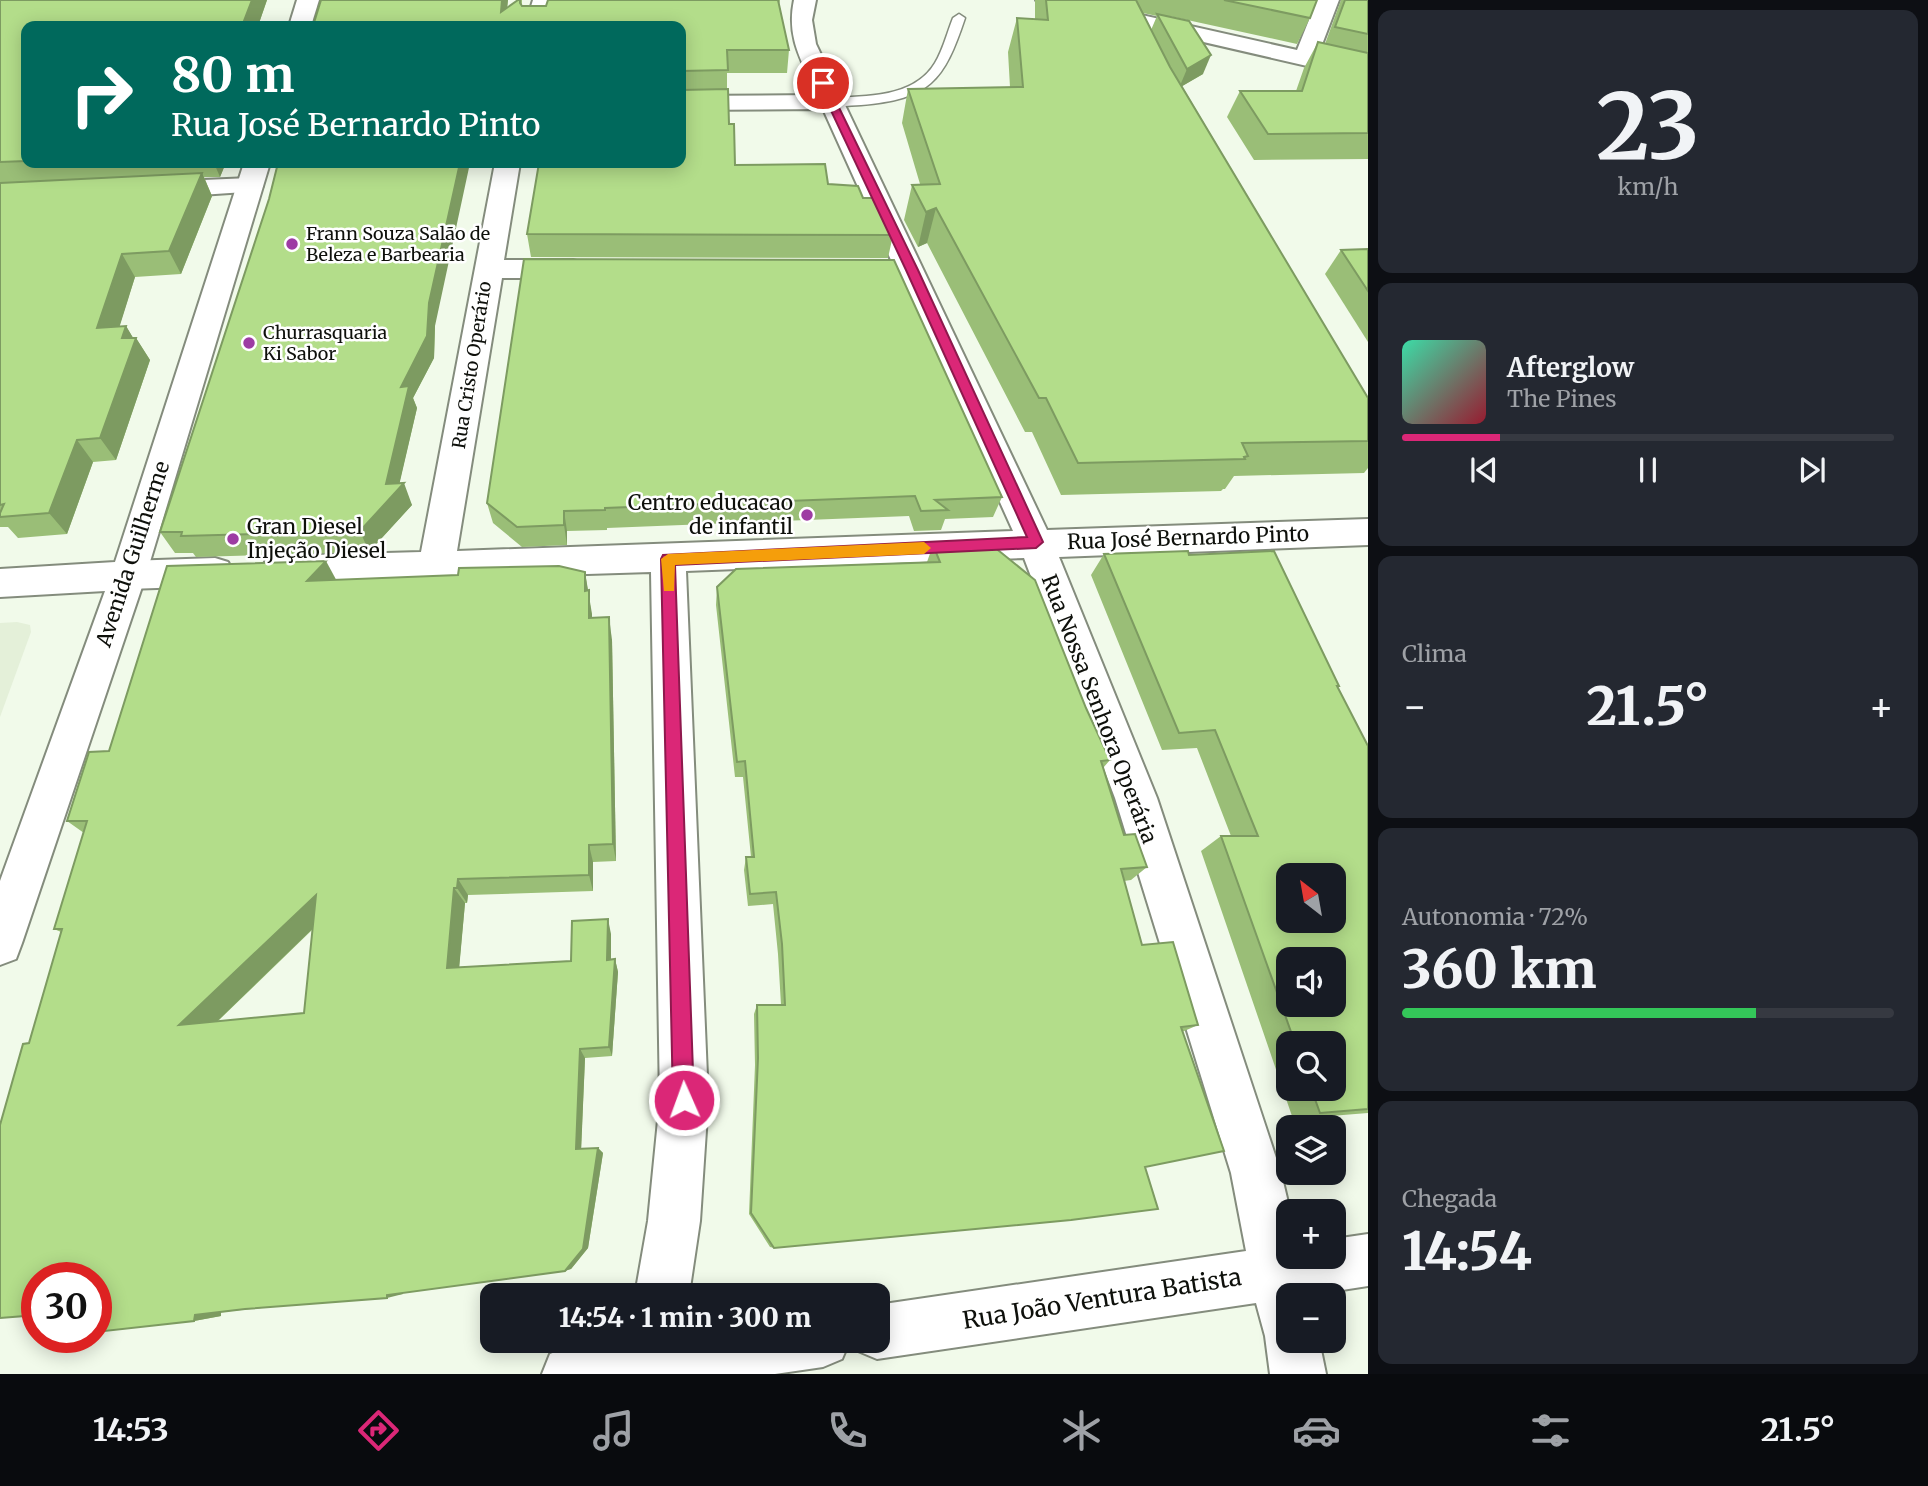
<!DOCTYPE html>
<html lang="pt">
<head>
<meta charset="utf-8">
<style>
  body { margin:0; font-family:Merriweather,serif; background:#242831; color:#f1f3f6; height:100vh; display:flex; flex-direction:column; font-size:26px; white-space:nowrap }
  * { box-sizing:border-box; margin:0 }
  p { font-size:23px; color:#9ea1a6 }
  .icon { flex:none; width:38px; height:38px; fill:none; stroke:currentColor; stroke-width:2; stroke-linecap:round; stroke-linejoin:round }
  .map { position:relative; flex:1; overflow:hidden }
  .details { display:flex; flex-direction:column; gap:10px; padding:10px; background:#0d0f14; width:560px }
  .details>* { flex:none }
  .hud { position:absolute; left:21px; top:21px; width:665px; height:147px; border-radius:14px; box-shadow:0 4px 18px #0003; background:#00695c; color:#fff; overflow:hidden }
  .needle { width:46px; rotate:329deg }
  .controls { position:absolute; left:1276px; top:863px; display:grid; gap:14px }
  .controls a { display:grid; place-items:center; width:70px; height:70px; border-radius:14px; background:#171b24; box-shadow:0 4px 18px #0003; font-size:35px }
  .speed { position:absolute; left:21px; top:1262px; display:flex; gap:14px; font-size:35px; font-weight:700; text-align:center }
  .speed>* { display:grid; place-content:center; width:91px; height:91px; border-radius:50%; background:#171b24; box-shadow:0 4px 18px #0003; line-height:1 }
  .speed .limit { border:10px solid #d22; background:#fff; color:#111 }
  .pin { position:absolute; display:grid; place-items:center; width:60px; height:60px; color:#fff; margin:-30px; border:4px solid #fff; border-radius:50%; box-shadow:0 2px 7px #0007 }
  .me { position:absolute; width:77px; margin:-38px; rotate:358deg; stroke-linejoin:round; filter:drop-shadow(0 0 5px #0008) }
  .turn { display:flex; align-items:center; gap:24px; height:147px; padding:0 35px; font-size:32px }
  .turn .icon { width:91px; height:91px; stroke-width:2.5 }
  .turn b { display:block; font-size:49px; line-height:60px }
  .big { font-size:52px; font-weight:800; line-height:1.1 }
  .details .card { flex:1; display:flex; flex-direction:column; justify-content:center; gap:10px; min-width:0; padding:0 24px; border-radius:14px; background:#242831 }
  .details .dial { align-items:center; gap:0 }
  .dial b { font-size:91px; line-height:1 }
  .song { display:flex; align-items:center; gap:21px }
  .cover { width:84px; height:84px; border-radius:10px; background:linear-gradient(135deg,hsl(160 70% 55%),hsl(350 70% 35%)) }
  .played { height:7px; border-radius:4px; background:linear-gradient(90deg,#db2777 20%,#363941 20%) }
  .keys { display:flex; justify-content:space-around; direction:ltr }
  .heat { display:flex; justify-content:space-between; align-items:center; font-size:38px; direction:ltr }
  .charge { height:10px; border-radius:5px; background:linear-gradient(90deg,#34c759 72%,#363941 0) }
  .trip { position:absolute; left:480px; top:1283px; width:410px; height:70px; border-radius:14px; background:#171b24; box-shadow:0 4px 18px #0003; font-weight:800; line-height:70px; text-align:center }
  .tabs { display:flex; height:112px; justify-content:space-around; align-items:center; background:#090b0e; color:#9ea1a6 }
  .tabs .icon { width:49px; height:49px }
  .tabs .selected { color:#db2777 }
  .tabs b { font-size:32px; color:#f1f3f6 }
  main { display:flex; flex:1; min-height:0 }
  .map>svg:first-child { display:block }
  .built { fill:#e4f0d9 }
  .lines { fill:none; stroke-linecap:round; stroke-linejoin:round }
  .service-casing { stroke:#848c7d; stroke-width:3 }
  .minor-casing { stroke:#848c7d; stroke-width:4 }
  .tertiary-casing { stroke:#848c7d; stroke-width:4 }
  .service { fill:#fff; fill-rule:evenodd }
  .minor { fill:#fff; fill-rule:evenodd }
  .tertiary { fill:#fff; fill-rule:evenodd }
  .wall { fill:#9abe77; fill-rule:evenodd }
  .shaded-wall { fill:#7d9b61 }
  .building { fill:#b3dd8a; stroke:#7d9b61; stroke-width:2; fill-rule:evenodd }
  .route { fill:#db2777; stroke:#8e194d; stroke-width:2 }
  .slow { fill:#f59e0b }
  .poi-dot { fill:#9d3ca3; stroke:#fff; stroke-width:2.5 }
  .labels { text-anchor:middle; stroke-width:5; stroke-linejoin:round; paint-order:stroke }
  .far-poi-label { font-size:18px; fill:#0e100b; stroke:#fff; text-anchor:start }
  .far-street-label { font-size:18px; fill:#0e100b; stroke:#fff }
  .poi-label { font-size:21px; fill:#0e100b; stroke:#fff; text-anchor:end }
  .street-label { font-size:21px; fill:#0e100b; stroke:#fff }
  .near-street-label { font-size:24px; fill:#0e100b; stroke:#fff }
</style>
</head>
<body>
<main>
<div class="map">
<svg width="1368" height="1374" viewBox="0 0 1368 1374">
  <rect width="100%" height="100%" fill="#f1faea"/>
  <polygon class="built" points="17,622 30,625 31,632 0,717 0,623"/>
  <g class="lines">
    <g class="service-casing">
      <path id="service" d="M 959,14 L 965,18 C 944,81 930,99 861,105 C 850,105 832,109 824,102 L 831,98 C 866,96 914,98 935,63 C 943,50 947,33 953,18 Z"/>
    </g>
    <g class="minor-casing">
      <g id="minor">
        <polygon points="533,0 555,0 547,26 525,26"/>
        <path d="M 794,0 L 816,0 L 812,20 L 816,44 L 1047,530 L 1368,519 L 1368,545 L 1059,557 L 1157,798 L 1281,1173 L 1290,1211 L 1288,1256 L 1334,1256 L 1334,1239 L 1368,1234 L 1368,1286 L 1310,1295 L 1288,1295 L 1288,1340 L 1319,1340 L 1326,1374 L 1270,1374 L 1265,1336 L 1256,1303 L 877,1359 L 858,1351 L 853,1340 L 877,1340 L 877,1305 L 1246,1251 L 1231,1173 L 1115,798 L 1024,558 L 686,571 L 708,1100 L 700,1221 L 689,1295 L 635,1295 L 648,1221 L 660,1100 L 651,572 L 279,584 L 266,580 L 261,570 L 266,560 L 279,556 L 421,552 L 495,163 L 520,163 L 504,260 L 573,260 L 583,263 L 587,269 L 583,275 L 573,278 L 502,278 L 457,551 L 1013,531 L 823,109 L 681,110 L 681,96 L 817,95 C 802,61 786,38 794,0 Z"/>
        <polygon points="1036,0 1075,0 1297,50 1317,0 1339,0 1318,55 1368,66 1368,80 1047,6 1039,5"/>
        <polygon points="250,178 259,181 263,186 259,191 156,198 147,196 143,190 147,184 156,182"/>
        <polygon points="215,558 228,562 233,572 228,582 215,586 128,589 115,585 110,575 115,565 128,561"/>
        <polygon points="612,1340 850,1340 842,1359 823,1367 775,1374 542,1374 550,1354 570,1346"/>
      </g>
    </g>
    <g class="tertiary-casing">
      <g id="tertiary">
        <polygon points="297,0 319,0 311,26 289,26"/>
        <polygon points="244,163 270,163 146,575 22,943 16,959 0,965 0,881 105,591 0,597 0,569 115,562"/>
      </g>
    </g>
    <use href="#service" class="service"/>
    <use href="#minor" class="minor"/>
    <use href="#tertiary" class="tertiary"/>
  </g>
  <g class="wall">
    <polygon points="0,0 267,0 258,26 26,26 26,163 224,163 225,165 220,177 204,177 212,196 181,274 135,277 119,327 126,326 133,338 136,338 150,360 116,460 93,462 67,534 18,538 8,527 0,527"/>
    <polygon points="321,0 508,0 507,8 518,0 522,0 522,6 546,6 548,0 780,0 779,5 789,50 787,73 727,73 727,89 729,124 735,165 828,184 863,198 893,235 888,258 531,257 527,234 681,26"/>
    <path d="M 1035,0 L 1317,0 L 1310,18 L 1297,44 L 1169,16 L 1169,17 L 1203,74 L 1182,86 L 1368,398 L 1368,468 L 1364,473 L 1234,476 L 1225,489 L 1223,489 L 1221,491 L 1061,495 L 1032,432 L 1025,432 L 927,243 L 918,247 L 904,220 L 912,185 L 920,184 L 902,123 L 908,89 L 1010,87 L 1008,52 L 1017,18 L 1035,19 ZM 1143,13 L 1157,16 L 1151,30 Z"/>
    <polygon points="1341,0 1368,0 1368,159 1254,160 1227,117 1240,91 1296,91 1304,68 1318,42 1325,44"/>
    <polygon points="269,199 435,326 434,358 413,398 417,408 399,484 412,505 369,552 196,557 193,553 175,553 160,532"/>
    <polygon points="1368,249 1368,342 1325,274 1341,250"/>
    <polygon points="524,259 1002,497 993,517 945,519 941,530 914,531 909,516 607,528 607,530 567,531 567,545 522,547 493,523 487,503"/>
    <polygon points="933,545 1086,708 1110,760 1103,768 1124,835 1147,867 1131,880 1124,881 1142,945 1198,1025 1182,1032 1145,1167 774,1248 770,1247 749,1214 755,1065 754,1014 757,1005 781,1005 778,954 773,904 748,906 744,870 746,857 751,857 743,777 735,777 716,605 717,587 927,562"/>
    <path d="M 1104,554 L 1189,555 L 1339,686 L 1337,688 L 1368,746 L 1368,1113 L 1293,1119 L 1201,851 L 1221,836 L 1231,836 L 1197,748 L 1162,750 L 1091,575 ZM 1288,1043 L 1334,1043 L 1334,1088 L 1288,1088 Z"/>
    <path d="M 585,572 L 592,618 L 612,640 L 616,861 L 593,862 L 593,891 L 468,895 L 467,903 L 465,903 L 459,967 L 571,961 L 611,934 L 611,960 L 615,959 L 618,972 L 612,1056 L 585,1058 L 581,1148 L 598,1148 L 603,1153 L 588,1248 L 571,1269 L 403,1293 L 403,1294 L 221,1312 L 221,1316 L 194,1321 L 29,1043 L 61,932 L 54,929 L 84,833 L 67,821 L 109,751 L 336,580 ZM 313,929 L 304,1013 L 218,1021 Z"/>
  </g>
  <g class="shaded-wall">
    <polygon points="252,0 267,0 258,26 242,26"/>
    <polygon points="502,0 508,0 505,26 501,12"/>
    <polygon points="1211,55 1203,74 1179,88 1187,69"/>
    <polygon points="214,163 224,163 225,165 220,177"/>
    <polygon points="460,163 470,163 435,326 434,358 413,398 417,408 398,490 404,483 412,505 369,552 360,531 386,484 401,387"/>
    <polygon points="202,173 212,196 181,274 169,251"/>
    <polygon points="936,208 927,243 918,247 926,212"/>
    <polygon points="122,254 135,277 112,351 97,328"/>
    <polygon points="126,326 135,341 136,338 150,360 116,460 100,438 122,338"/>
    <polygon points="77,440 93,462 67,534 49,513"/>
    <polygon points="564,511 567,531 567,545 564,525"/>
    <polygon points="326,561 339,585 307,581"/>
    <polygon points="585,572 592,614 592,641 585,591"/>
    <polygon points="609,617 612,640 616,861 613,844"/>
    <polygon points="589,845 593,862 593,891 589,875"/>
    <polygon points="458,879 468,895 467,903 457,888"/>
    <polygon points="454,888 465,903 458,981 447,968"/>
    <polygon points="316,895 332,910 203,1035 179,1025"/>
    <polygon points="608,919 611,934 611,973 607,960"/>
    <polygon points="615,959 618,972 612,1056 609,1047"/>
    <polygon points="580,1049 585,1058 581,1153 576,1149"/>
    <polygon points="598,1148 603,1153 588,1248 571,1269 565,1271"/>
    <polygon points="403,1292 403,1294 387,1298 387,1295"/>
    <polygon points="221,1311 221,1316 194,1321 195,1315"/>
  </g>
  <g class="building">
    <polygon points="0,0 252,0 242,26 26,26 26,161 0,162"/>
    <polygon points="321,0 502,0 501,12 518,0 520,0 520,3 522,6 546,6 548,0 778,0 789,50 727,50 728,70 681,71 681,26 313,26"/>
    <polygon points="1046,0 1136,0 1170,67 1368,398 1368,441 1242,443 1248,456 1244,457 1245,459 1078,463 1046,398 1039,398 936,208 926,212 912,185 940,184 908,89 1023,87 1017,18 1048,20"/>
    <polygon points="1224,0 1317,0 1310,18"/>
    <polygon points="1345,0 1368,0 1368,34 1335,27"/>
    <polygon points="1157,14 1189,21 1211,55 1187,69"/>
    <polygon points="1318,42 1368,53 1368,133 1268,134 1240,91 1302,91"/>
    <polygon points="728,89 729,124 734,124 735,165 825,164 828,184 858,186 863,198 875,198 893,235 527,234 539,163 681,163 681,90"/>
    <polygon points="278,163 460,163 429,303 427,336 401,387 409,386 386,484 404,483 360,531 181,536 182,532 160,532 269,199"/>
    <polygon points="202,173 169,251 122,254 97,328 126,326 122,338 136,338 100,438 77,440 49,513 0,517 0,513 4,504 0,505 0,183"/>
    <polygon points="1368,249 1368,291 1341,250"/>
    <polygon points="524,259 894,260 1002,497 935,500 948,510 921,511 915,496 605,508 605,510 564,511 564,525 517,527 487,503"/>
    <polygon points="988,542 1035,580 1086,708 1110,760 1101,761 1124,835 1135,834 1147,867 1121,869 1142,945 1173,942 1198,1025 1181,1027 1224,1151 1145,1167 1158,1209 1071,1220 774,1248 751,1213 758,1058 757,1005 785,1005 782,944 776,892 750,894 746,857 754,857 745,761 737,762 717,587 736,569 940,562 933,545"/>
    <path d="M 1188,551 L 1189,555 L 1274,551 L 1339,686 L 1337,686 L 1368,746 L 1368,1109 L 1320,1113 L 1311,1088 L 1334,1088 L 1334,1043 L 1295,1043 L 1221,836 L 1258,836 L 1215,730 L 1179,733 L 1104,554 ZM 1288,875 L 1334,875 L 1334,920 L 1288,920 ZM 1288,959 L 1334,959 L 1334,1004 L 1288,1004 Z"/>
    <path d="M 326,561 L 307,581 L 458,575 L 459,568 L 559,566 L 585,572 L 585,591 L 589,590 L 589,618 L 609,617 L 613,844 L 589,845 L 589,875 L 458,879 L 457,888 L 454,888 L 447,968 L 571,961 L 572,921 L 608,919 L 607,960 L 615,959 L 609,1047 L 580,1049 L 576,1149 L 598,1148 L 583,1249 L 565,1271 L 387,1295 L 387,1298 L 245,1309 L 195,1315 L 194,1321 L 96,1332 L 96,1278 L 37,1278 L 37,1315 L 0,1318 L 0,1125 L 23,1044 L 29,1043 L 62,929 L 54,929 L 87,821 L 67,821 L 89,752 L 109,751 L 167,566 ZM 316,895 L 304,1013 L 179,1025 Z"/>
  </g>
  <polygon class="route" points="823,80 827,83 918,270 1043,542 1036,548 675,565 694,1100 691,1107 684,1110 676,1107 673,1100 661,559 663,555 1027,537 906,270 818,83"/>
  <polygon class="slow" points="924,542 931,548 924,554 675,565 674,591 664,591 661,559 668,554"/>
  <g class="poi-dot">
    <circle cx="292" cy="244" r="7"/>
    <circle cx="249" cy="343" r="7"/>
    <circle cx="807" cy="515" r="7"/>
    <circle cx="233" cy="539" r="7"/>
  </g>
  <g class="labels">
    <g class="far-poi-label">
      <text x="306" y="240">Frann Souza Salão de<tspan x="306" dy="21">Beleza e Barbearia</tspan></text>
      <text x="263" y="339">Churrasquaria<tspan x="263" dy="21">Ki Sabor</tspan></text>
    </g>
    <g class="far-street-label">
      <text transform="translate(472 365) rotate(-81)" y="6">Rua Cristo Operário</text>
    </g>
    <g class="poi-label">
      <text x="793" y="510">Centro educacao<tspan x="793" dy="24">de infantil</tspan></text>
      <text x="247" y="534" text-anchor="start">Gran Diesel<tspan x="247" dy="24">Injeção Diesel</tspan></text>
    </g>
    <g class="street-label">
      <text transform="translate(1188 538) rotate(-2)" y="7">Rua José Bernardo Pinto</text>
      <text transform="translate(133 554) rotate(-72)" y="7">Avenida Guilherme</text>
      <text transform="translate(1099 709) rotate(69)" y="7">Rua Nossa Senhora Operária</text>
    </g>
    <g class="near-street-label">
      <text transform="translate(1102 1299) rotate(-9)" y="8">Rua João Ventura Batista</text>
    </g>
  </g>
</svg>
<div class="controls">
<a><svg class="needle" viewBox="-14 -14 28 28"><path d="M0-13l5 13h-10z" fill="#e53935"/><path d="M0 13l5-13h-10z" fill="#9ea1a6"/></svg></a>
<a><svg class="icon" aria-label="sound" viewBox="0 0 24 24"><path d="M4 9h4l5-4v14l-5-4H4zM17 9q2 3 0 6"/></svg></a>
<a><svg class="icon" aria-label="search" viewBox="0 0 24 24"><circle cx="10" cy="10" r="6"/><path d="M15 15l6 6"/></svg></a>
<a><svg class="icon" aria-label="layers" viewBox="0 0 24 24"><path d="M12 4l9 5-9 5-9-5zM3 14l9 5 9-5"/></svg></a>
<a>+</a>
<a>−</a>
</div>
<div class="speed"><div class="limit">30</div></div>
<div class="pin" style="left:823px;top:83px;background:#d93025"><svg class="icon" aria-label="arrive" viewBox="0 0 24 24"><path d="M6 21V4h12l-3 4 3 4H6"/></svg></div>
<svg class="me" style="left:684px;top:1100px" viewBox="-20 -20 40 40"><circle r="17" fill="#db2777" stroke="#fff" stroke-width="3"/><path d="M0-11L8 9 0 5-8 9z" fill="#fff"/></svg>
<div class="trip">14:54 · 1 min · 300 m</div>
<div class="hud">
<div class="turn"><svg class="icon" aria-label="right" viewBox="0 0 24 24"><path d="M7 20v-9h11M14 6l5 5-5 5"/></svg><div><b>80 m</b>Rua José Bernardo Pinto</div></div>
</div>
</div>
<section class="details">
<div class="card dial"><b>23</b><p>km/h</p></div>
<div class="card">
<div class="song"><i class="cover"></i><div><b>Afterglow</b><p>The Pines</p></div></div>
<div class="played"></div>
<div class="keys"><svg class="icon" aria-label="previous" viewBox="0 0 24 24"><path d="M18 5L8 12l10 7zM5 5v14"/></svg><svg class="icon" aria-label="pause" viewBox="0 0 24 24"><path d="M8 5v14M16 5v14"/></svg><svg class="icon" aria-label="next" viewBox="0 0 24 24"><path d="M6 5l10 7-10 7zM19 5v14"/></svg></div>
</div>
<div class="card"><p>Clima</p>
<div class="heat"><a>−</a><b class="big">21.5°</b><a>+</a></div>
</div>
<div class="card"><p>Autonomia · 72%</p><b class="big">360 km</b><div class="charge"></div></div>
<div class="card"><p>Chegada</p><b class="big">14:54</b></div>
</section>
</main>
<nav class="tabs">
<b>14:53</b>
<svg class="icon selected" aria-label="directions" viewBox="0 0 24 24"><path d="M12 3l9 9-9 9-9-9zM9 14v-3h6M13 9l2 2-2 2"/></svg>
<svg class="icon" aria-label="music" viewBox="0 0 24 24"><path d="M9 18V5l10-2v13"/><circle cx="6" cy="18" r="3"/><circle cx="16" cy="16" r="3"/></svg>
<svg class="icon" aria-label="phone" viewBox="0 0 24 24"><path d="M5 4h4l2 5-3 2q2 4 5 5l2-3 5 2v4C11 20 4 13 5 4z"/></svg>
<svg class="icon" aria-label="climate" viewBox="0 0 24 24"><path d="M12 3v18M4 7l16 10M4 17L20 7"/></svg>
<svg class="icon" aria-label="car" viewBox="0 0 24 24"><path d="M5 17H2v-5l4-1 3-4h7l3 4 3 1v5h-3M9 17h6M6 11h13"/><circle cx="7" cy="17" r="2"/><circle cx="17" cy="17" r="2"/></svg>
<svg class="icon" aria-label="filters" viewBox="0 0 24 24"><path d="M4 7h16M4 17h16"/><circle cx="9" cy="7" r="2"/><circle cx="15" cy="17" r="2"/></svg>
<b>21.5°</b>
</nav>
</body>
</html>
